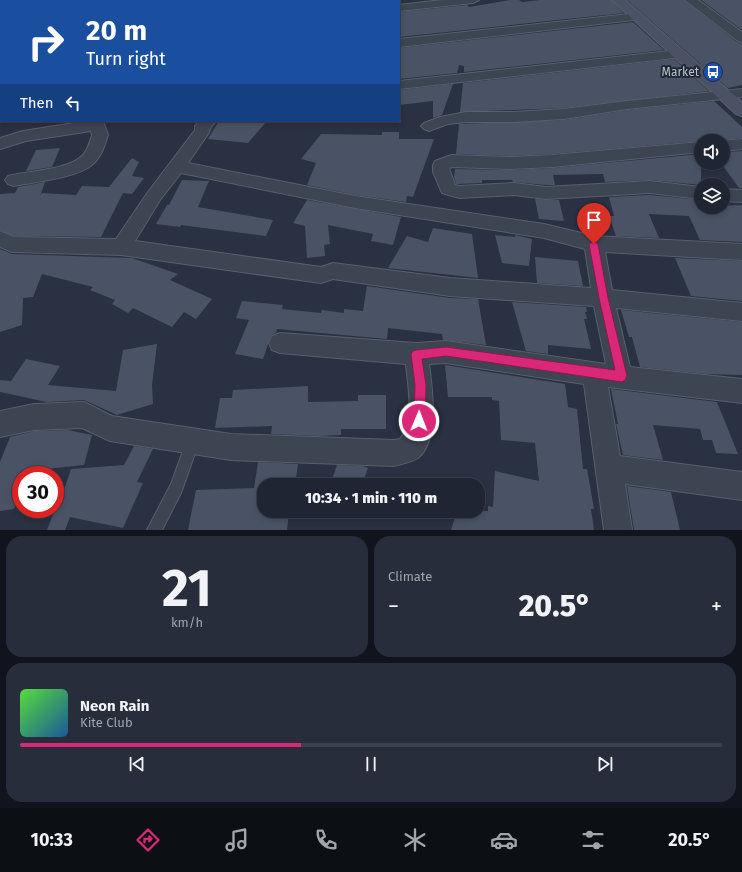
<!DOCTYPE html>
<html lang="en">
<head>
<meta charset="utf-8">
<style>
  body { margin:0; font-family:"Fira Sans",sans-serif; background:#272d3a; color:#f1f3f6; height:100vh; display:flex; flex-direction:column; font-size:15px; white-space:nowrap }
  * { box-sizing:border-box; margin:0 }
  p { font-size:13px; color:#a1a5ac }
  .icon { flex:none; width:22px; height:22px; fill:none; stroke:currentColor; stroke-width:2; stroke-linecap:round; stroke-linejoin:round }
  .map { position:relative; height:530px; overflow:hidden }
  .sheet { display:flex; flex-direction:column; gap:6px; padding:6px; background:#11141c; flex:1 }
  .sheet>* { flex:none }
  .guide { position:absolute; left:0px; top:0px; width:400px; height:122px; box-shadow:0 2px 6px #0003,0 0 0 1px #3c424d; background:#1a4fa0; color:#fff; overflow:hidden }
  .tools { position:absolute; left:694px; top:134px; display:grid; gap:8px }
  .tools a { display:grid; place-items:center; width:36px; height:36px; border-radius:50%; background:#1f2532; box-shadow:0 2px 6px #0003,0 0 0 1px #3c424d; font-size:20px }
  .speed { position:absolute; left:12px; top:466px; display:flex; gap:8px; font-size:20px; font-weight:700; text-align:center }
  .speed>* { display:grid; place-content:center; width:52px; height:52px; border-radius:50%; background:#1f2532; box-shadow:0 2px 6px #0003,0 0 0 1px #3c424d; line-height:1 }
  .speed .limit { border:6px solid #d22; background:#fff; color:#111 }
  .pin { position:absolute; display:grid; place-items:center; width:34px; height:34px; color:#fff; margin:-41px -17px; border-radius:50% 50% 50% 0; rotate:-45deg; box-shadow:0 0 4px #0007 }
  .pin .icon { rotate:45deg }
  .me { position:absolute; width:44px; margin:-22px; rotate:1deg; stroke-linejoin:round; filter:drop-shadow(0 0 3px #0008) }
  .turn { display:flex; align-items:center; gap:14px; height:84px; padding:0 20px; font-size:18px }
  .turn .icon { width:52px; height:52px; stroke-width:2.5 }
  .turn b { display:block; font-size:28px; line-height:34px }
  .then { display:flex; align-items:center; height:38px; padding:0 20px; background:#0003; gap:8px; font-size:15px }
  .big { font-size:30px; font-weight:800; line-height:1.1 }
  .sheet .card { flex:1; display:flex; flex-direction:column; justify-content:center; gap:6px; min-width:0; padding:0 14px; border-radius:16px; background:#272d3a }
  .sheet .dial { align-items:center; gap:0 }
  .dial b { font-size:52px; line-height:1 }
  .song { display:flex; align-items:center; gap:12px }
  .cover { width:48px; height:48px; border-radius:6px; background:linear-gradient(135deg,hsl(110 70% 55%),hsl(210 70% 35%)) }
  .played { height:4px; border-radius:2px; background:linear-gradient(90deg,#db2777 40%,#3c424d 40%) }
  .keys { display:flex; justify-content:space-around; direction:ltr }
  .heat { display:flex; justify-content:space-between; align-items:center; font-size:22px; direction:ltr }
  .sheet .tiles { flex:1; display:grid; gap:6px; grid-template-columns:1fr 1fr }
  .card:last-child { grid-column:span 2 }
  .trip { position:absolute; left:257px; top:478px; width:228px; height:40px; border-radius:16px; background:#1f2532; box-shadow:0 2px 6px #0003,0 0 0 1px #3c424d; font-weight:800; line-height:40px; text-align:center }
  .tabs { display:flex; height:64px; justify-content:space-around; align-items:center; background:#0c0f14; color:#a1a5ac }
  .tabs .icon { width:28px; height:28px }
  .tabs .on { color:#db2777 }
  .tabs b { font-size:18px; color:#f1f3f6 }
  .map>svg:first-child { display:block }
  .building { fill:#4a5366 }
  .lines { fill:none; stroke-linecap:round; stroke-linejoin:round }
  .lane-casing { stroke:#585f6c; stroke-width:2 }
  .street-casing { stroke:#585f6c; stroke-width:2 }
  .secondary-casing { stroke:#585f6c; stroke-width:2 }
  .path { stroke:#495b60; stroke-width:1.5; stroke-dasharray:2 2; stroke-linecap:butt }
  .lane { fill:#3d4452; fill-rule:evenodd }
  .street { fill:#3d4452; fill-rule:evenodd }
  .secondary { fill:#4b5265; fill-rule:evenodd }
  .route { fill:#db2777; stroke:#8e194d }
  .labels { text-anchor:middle; stroke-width:4; stroke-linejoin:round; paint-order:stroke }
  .far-poi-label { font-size:12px; fill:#babfcc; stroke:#212937; text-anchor:end }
</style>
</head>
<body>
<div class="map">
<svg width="742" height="530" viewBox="0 0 742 530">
  <rect width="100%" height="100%" fill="#293142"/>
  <g class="building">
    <polygon points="510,0 519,0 522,2 540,0 611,0 624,13 399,37 399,12 467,5 469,7"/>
    <polygon points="627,0 684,0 737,42 742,43 742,85 728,88"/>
    <polygon points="701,0 742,0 742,30"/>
    <polygon points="633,22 664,50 464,72 464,66 459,65 457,73 399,79 399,48"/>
    <polygon points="674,59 709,91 564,108 460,112 463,83"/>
    <polygon points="453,84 442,115 433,118 433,101 399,105 399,90"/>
    <polygon points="714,101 742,127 742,138 722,140 721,141 705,141 701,135 701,141 552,154 510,156 456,154 459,124 564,120 627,110"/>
    <polygon points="219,121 267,121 248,143 208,139"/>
    <polygon points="382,132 399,132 399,139 434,139 413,197 407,196 406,202 355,195 307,185 316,163 301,159 321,134 382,135"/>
    <polygon points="60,148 52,167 26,171 36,150"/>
    <polygon points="742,151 742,188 739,188 721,163 723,163 723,152"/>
    <polygon points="701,154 701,185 650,180 605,182 603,174 553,175 555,185 546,185 513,182 512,180 482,180 482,183 459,184 456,184 454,177 455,169 510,170 552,168"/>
    <polygon points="132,158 139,162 132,176 144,178 132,194 123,193 101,237 14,236 0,230 0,194 15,193 18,187 45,182 40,196 42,193 76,195 82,186 109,187"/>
    <polygon points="182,180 209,181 198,207 273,220 266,236 181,225 180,227 156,224 167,205 169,205"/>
    <polygon points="650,195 701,200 701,207 742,205 742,242 700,240 689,216 649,214 659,238 616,236 609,216 614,216 609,197"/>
    <polygon points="535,199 559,200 564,221 539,219"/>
    <polygon points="307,200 401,217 393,245 371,241 373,234 328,225 330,244 324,245 325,256 307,258 305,226 293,223"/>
    <polygon points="433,228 472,234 478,278 388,268 407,236 428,242"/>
    <polygon points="495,235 515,237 515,235 532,239 529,266 502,263"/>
    <polygon points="0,249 12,254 132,258 178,274 170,280 212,299 196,319 184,312 172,327 133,308 128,313 112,304 115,300 90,290 93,287 42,274 33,297 23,298 22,325 0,332"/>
    <polygon points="535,257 578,261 583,286 537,283"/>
    <polygon points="675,258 742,261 742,301 691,296"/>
    <polygon points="367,286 450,298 478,299 486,345 443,340 442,334 388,328 387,339 277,329 276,333 271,335 263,359 235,354 249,320 236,318 242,301 283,305 282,309 321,313 322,310 344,313 344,309 363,311"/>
    <polygon points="512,302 586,307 587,312 585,312 587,319 584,319 591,349 548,345 548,354 526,351"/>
    <polygon points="621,310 742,322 742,375 706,374 640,367 632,337 629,337"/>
    <polygon points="157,344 152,385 153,404 117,415 84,400 47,402 0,392 0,380 11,381 26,359 60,366 48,385 116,391 123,350"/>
    <polygon points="445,365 565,384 568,407 577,409 583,469 587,469 594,509 591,509 594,530 451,530 457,511 488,511 488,506 493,507 495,471 539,481 535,443 501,440 499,401 492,400 492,397 448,397"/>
    <polygon points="308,386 308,402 358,401 358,395 386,395 386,429 341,429 341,435 318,436 271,434 272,426 215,428 220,398 232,398 233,390"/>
    <polygon points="611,389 717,402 738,454 716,453 712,440 703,440 700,429 653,425 663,460 623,455 616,424 618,424"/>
    <polygon points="68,430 92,435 84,465 27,471 26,475 21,475 21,489 14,509 0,511 0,462 10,437 34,431"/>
    <polygon points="134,446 153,449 137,482 143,483 123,528 70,517 65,530 47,530 58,502 60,502 71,469 124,465"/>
    <polygon points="258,462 298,464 295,485 264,485 264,511 289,511 287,530 188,530 196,490 254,488"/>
    <polygon points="337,465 363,466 368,468 362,485 330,485"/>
    <polygon points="627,486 671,492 680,530 634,530"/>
  </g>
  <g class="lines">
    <g class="lane-casing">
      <polygon id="lane" points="193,436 198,437 199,442 181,493 162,530 147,530 171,484 188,437"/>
    </g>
    <g class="street-casing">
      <g id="street">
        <polygon points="251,0 264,0 265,1 252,1"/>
        <polygon points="295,0 309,0 294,1"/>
        <polygon points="442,0 479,0 473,3 399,11 399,5"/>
        <polygon points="685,0 698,0 742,32 742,42 738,41"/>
        <polygon points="638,13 642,15 644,17 642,19 399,47 399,39"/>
        <polygon points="678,50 683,51 684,54 683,57 399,89 399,81"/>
        <polygon points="742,89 742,97 627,109 564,119 513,122 466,122 448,124 429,131 424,129 421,126 424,123 440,117 466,112 513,112 564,109 627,101"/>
        <rect x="0" y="102" width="1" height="8"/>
        <path d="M 87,121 L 103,121 L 108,135 C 105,145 101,158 92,165 C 76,178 35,182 14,186 L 8,184 L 5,180 L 8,176 C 29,170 67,171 83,155 C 88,149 90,142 92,135 L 91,131 L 26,141 L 0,149 L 0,138 L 23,131 Z"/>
        <path d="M 199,121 L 216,121 L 211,127 L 208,134 L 188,163 L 355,196 L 544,224 L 594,236 L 742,244 L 742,260 L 605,252 L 612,290 L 742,303 L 742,321 L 616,308 L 630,367 L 742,379 L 742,403 L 608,387 L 620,456 L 742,472 L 742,500 L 625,484 L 632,530 L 604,530 L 584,384 L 446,363 L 429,364 C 432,388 440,440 418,458 C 412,462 401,464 394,466 L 231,460 L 110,441 L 82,428 L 34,430 L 0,437 L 0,411 L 34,404 L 84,402 L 112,416 L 231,434 L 394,440 L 400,439 C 415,419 408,386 406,364 L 280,353 L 272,350 L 269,343 L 272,336 L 280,333 L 416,343 L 446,341 L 606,364 L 594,306 L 450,296 L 333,279 L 321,283 L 121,255 L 12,252 L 0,247 L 0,231 L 14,237 L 116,239 L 148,192 L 195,130 L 195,126 ZM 181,173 L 355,208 L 544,238 L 585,249 L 591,288 L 450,278 L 333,263 L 321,267 L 135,241 L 160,200 Z"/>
        <polygon points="742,139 742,149 723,151 722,141"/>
        <polygon points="701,142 701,152 552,167 510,169 453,167 449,168 455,185 459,186 514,183 546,187 650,181 701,187 701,199 650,193 546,199 514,195 459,198 442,193 433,172 433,165 435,161 451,155 510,157 552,155"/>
        <polygon points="723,189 742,190 742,202 723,201"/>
      </g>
    </g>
    <g class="secondary-casing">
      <g id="secondary">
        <polygon points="612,0 625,0 742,102 742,116 736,114"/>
        <rect x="0" y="34" width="1" height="8"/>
        <polygon points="0,107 1,107 0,120"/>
      </g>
    </g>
    <polyline class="path" points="91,1 93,0"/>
    <use href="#lane" class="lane"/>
    <use href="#street" class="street"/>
    <use href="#secondary" class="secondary"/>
  </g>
  <polygon class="route" points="594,241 598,244 608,298 627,376 625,380 622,382 446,356 422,359 426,385 425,421 423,425 419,427 415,425 414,421 415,385 411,354 413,351 416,350 446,347 615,370 599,298 589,244"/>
  <defs>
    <g id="bus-disc" transform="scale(1)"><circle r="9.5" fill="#1a4fb4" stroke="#212937"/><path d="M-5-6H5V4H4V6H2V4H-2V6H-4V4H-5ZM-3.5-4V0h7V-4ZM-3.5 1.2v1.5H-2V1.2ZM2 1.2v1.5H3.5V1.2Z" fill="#fff"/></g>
  </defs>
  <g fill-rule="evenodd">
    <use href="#bus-disc" x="713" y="72"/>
  </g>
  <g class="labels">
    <g class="far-poi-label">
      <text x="699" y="76">Market</text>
    </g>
  </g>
</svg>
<div class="tools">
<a><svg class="icon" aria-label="sound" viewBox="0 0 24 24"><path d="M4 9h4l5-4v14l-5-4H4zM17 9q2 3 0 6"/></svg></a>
<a><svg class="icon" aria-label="layers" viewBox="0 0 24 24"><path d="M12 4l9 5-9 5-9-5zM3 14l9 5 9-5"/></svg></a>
</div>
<div class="speed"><div class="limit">30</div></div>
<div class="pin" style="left:594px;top:244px;background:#d93025"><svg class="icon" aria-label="arrive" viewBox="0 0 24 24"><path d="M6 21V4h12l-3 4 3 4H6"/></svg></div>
<svg class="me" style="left:419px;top:421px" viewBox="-20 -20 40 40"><circle r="17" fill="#db2777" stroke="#fff" stroke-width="3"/><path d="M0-11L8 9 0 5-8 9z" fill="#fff"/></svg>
<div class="trip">10:34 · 1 min · 110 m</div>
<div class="guide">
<div class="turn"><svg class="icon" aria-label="right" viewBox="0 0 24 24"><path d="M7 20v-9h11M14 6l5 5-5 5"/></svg><div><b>20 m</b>Turn right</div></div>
<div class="then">Then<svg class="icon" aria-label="left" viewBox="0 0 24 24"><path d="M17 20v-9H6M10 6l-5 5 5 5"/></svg></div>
</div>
</div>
<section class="sheet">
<div class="tiles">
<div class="card dial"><b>21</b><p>km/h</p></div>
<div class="card"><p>Climate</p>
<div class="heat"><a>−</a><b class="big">20.5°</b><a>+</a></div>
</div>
<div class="card">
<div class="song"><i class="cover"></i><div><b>Neon Rain</b><p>Kite Club</p></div></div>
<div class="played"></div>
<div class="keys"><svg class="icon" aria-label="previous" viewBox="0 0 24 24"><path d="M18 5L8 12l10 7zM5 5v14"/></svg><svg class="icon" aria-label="pause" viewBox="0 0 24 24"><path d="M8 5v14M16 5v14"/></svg><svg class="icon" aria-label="next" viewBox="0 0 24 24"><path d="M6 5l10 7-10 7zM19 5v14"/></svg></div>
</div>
</div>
</section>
<nav class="tabs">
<b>10:33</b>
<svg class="icon on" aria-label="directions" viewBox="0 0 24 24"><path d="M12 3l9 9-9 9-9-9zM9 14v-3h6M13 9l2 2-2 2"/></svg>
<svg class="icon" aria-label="music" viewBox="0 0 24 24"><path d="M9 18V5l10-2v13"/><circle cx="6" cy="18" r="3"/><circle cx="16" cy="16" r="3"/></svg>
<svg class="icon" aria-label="phone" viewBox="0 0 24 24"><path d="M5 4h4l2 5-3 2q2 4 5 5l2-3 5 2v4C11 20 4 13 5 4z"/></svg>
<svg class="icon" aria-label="climate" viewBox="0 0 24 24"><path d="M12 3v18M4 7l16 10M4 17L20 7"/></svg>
<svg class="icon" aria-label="car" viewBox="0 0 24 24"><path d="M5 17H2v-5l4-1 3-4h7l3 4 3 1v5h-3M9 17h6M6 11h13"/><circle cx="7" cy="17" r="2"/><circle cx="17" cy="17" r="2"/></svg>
<svg class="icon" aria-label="filters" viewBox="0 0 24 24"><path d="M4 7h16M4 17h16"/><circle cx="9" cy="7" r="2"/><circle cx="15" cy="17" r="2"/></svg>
<b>20.5°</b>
</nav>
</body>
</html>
